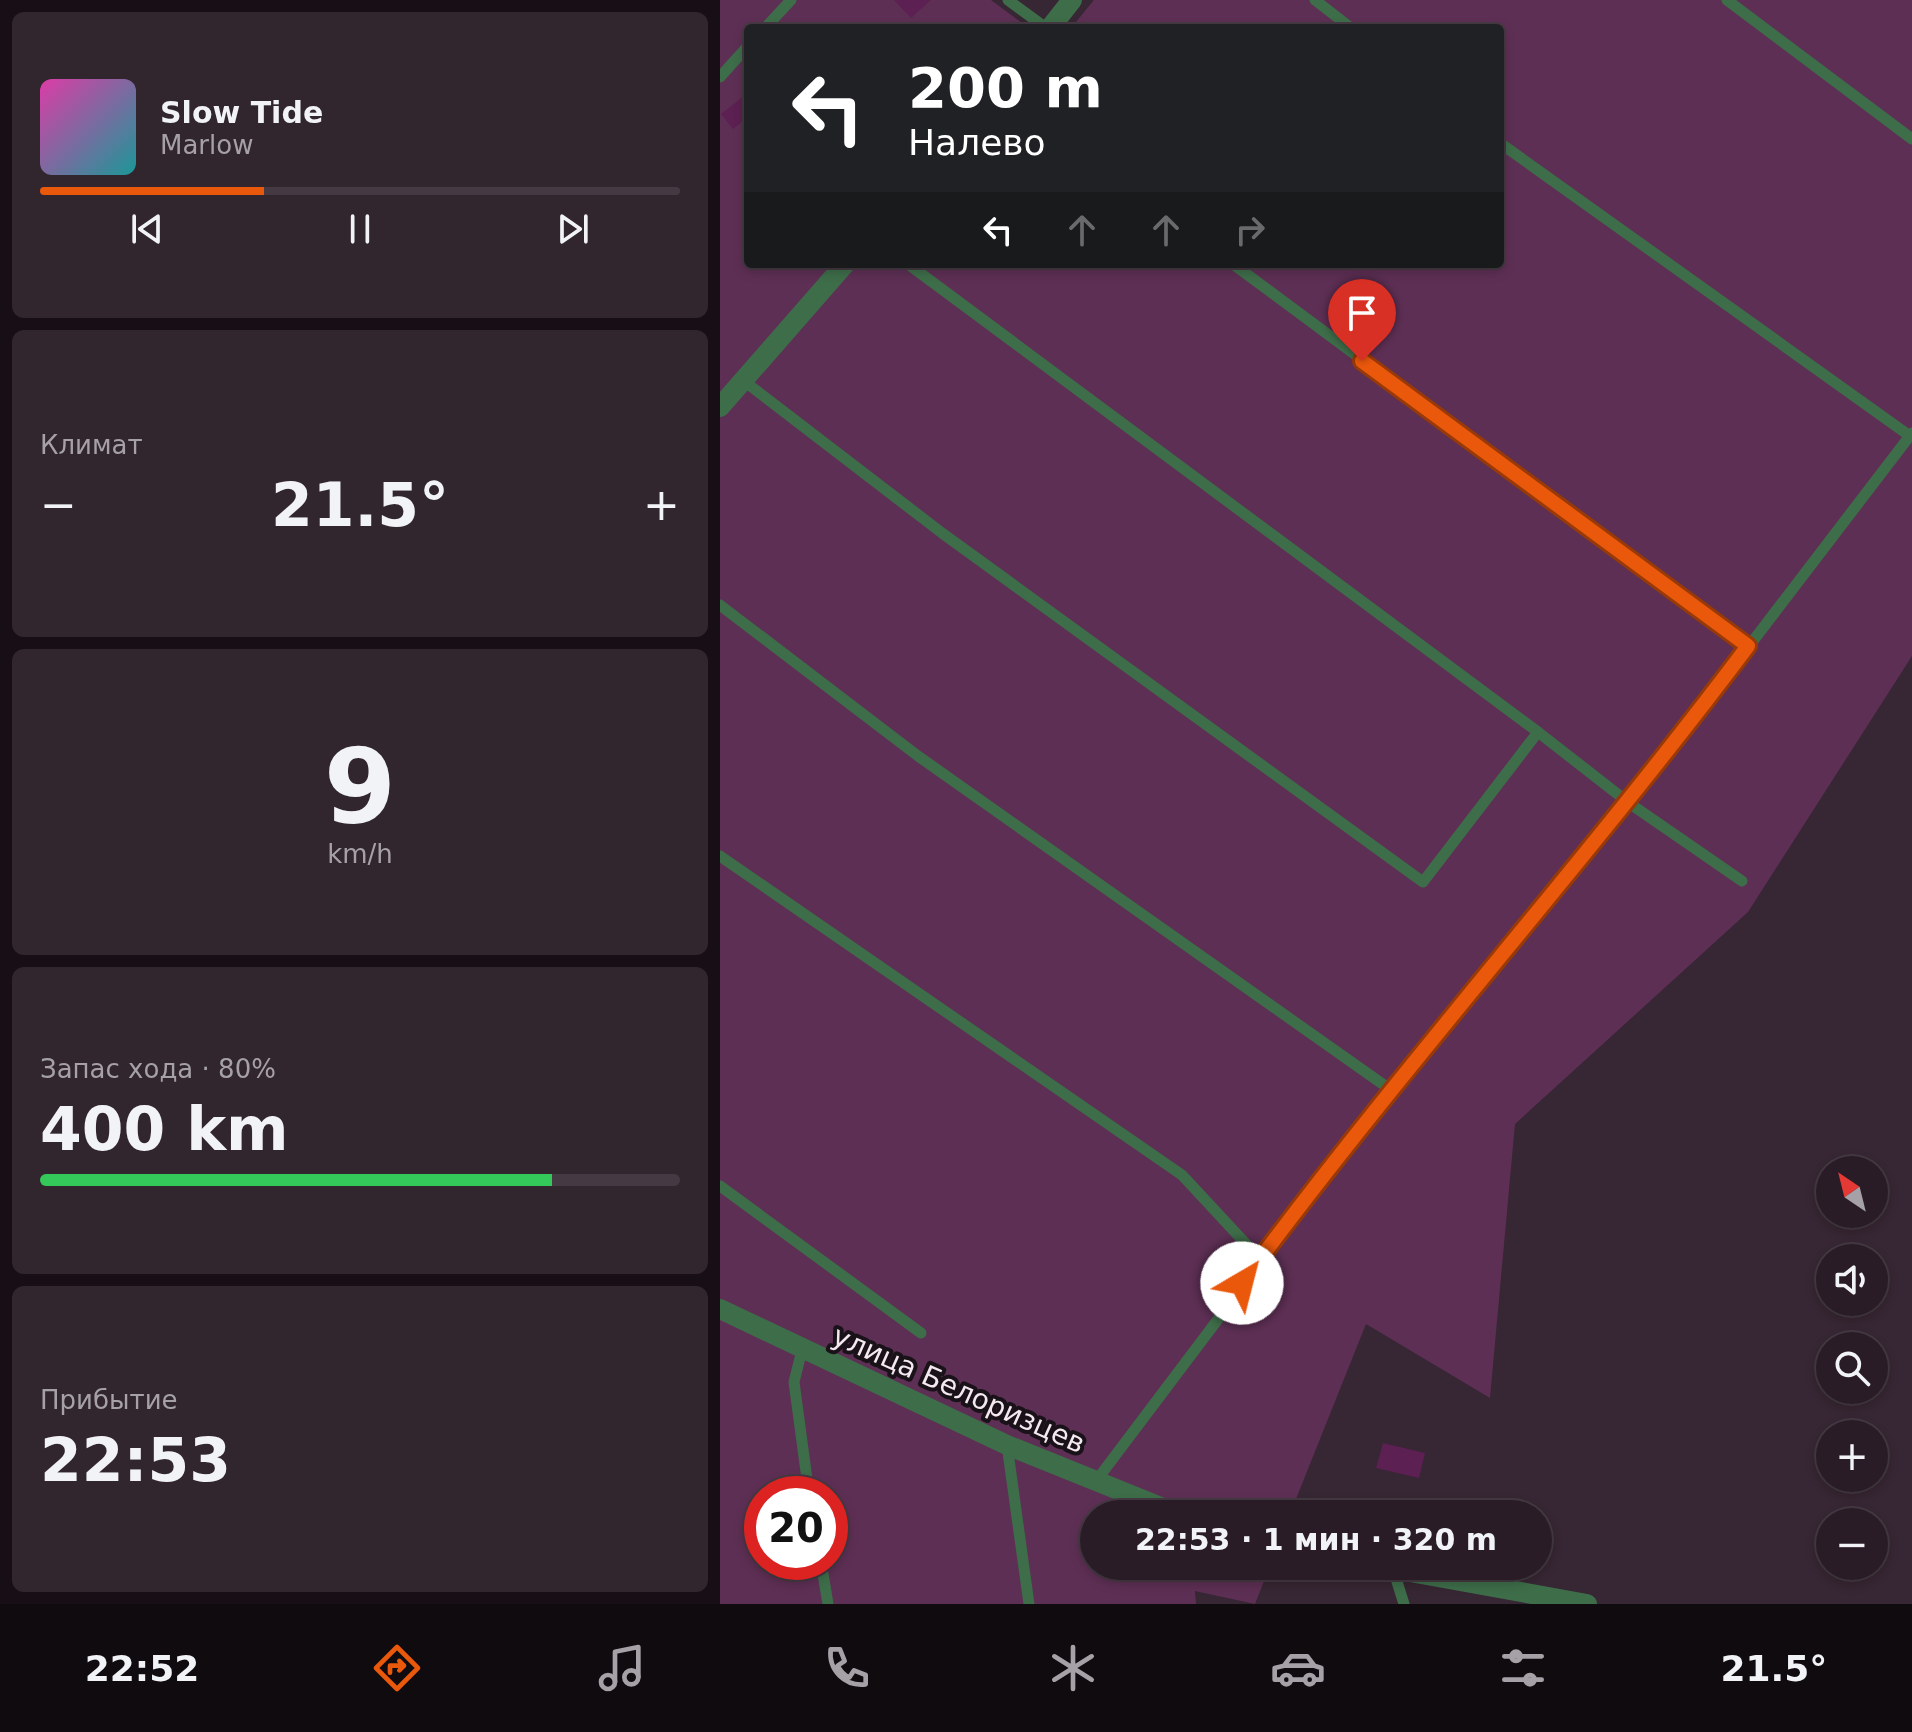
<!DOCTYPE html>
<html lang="ru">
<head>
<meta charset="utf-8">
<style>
  body { margin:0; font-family:"DejaVu Sans",sans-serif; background:#31252e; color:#f1f3f6; height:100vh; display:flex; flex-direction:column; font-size:30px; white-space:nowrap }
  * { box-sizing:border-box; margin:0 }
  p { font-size:26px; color:#a5a1a7 }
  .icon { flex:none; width:44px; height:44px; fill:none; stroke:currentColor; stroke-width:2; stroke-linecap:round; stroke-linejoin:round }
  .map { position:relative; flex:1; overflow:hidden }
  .drawer { display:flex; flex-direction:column; gap:12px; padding:12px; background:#170f15; width:720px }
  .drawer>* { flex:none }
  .top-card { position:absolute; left:24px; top:24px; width:760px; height:244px; border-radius:8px; box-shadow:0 4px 12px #0003,0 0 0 2px #453a43; background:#202124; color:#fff; overflow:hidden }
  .needle { width:52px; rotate:325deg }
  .buttons { position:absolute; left:1096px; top:1156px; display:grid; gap:16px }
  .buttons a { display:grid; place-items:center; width:72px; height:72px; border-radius:50%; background:#291c26; box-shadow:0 4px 12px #0003,0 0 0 2px #453a43; font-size:40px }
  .speed { position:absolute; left:24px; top:1476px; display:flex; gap:16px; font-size:40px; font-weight:700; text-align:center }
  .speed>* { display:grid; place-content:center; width:104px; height:104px; border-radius:50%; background:#291c26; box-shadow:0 4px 12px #0003,0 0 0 2px #453a43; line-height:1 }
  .speed .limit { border:12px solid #d22; background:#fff; color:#111 }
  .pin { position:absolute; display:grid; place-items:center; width:68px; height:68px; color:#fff; margin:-82px -34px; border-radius:50% 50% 50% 0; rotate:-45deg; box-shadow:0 0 8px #0007 }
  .pin .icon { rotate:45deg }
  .me { position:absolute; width:88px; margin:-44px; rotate:37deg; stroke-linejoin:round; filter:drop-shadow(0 0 6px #0008) }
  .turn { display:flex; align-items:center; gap:28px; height:168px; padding:0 32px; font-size:36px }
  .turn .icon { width:104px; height:104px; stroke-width:2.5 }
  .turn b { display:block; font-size:56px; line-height:68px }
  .lanes { display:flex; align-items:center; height:76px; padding:0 32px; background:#0003; justify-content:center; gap:40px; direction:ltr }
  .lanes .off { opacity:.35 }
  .big { font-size:60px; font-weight:600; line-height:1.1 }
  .drawer .tile { flex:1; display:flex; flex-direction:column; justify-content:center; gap:12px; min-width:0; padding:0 28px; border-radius:12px; background:#31252e }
  .drawer .dial { align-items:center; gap:0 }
  .dial b { font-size:104px; line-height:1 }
  .song { display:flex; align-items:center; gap:24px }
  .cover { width:96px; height:96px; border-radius:12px; background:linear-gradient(135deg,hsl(320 70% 55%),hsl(180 70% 35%)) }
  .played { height:8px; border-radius:4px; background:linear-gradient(90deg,#ea580c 35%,#453a43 35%) }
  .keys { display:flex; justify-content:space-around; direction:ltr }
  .heat { display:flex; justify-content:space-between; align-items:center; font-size:44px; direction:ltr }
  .charge { height:12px; border-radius:6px; background:linear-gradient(90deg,#34c759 80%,#453a43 0) }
  .trip { position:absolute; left:360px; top:1500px; width:472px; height:80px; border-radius:40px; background:#291c26; box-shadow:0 4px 12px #0003,0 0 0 2px #453a43; font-weight:600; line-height:80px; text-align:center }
  .menu { display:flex; height:128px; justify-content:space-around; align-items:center; background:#100b0f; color:#a5a1a7 }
  .menu .icon { width:56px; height:56px }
  .menu .on { color:#ea580c }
  .menu b { font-size:36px; color:#f1f3f6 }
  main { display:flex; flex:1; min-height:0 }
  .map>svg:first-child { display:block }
  .green { fill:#5d2f54; fill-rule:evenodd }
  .building { fill:#5c2052 }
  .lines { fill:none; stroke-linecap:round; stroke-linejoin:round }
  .lane { stroke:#3e6d49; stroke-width:11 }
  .street { stroke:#3e6d49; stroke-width:20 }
  .route-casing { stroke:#983908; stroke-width:20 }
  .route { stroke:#ea580c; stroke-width:14 }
  .labels { text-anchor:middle; stroke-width:8; stroke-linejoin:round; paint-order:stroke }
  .street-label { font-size:28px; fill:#f5e9f1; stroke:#191218 }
</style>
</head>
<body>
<main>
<section class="drawer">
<div class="tile">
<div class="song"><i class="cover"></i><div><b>Slow Tide</b><p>Marlow</p></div></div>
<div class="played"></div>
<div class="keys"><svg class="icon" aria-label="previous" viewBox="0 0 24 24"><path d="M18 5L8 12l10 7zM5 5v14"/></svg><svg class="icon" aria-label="pause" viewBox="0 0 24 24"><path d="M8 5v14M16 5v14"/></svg><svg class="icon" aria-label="next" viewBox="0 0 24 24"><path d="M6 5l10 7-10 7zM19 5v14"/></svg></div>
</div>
<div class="tile"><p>Климат</p>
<div class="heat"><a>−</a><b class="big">21.5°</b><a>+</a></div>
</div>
<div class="tile dial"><b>9</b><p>km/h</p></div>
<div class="tile"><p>Запас хода · 80%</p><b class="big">400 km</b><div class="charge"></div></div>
<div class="tile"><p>Прибытие</p><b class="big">22:53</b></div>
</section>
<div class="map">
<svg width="1192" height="1604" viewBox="0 0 1192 1604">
  <rect width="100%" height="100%" fill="#372633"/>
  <path class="green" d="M 0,0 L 271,0 L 309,28 L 28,28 L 28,264 L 780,264 L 780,28 L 351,28 L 374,0 L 1192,0 L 1192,656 L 1028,912 L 795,1124 L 770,1398 L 646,1324 L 570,1514 L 374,1514 L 374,1566 L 550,1566 L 535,1604 L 475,1591 L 476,1604 L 0,1604 ZM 42,1494 L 110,1494 L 110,1562 L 42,1562 Z"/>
  <g class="building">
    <polygon points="174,0 211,0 191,18"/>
    <polygon points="24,96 28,102 28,117 13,129 1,114"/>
    <polygon points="663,1443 705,1453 699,1478 656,1468"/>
  </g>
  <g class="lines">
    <g class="lane">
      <polyline points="288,0 326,28"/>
      <polyline points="595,0 631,28"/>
      <polyline points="1007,0 1192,139"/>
      <polyline points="45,28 71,0"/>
      <polyline points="0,77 28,46"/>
      <polyline points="780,143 1190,436"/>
      <polyline points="188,264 818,732 909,803 1022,881"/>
      <polyline points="513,264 1028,646"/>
      <polyline points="24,381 222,533 703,882 818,732"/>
      <polyline points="0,605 198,756 671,1090"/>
      <polyline points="0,856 462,1175 540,1259"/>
      <polyline points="0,1186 201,1333"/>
      <polyline points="82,1350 74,1382 89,1494"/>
      <polyline points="287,1445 309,1604"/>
      <polyline points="376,1481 671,1090 909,803 1192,433"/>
      <polyline points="101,1562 108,1604"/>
      <polyline points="673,1569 684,1604"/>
    </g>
    <g class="street">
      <polyline points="330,28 352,0"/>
      <polyline points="0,407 125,264"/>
      <polyline points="0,1309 287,1445 458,1514"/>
      <polyline points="657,1566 867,1604"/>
    </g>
  </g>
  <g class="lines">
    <g class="route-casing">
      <path id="route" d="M 522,1283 C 683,1065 865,863 1028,646 L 642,361"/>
    </g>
    <use href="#route" class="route"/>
  </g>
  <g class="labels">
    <g class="street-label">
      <text transform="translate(239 1389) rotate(24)" y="10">улица Белоризцев</text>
    </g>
  </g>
</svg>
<div class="buttons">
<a><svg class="needle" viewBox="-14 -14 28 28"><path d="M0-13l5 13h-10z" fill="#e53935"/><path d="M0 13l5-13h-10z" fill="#a5a1a7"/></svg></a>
<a><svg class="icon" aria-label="sound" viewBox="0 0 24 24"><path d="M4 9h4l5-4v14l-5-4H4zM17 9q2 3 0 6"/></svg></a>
<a><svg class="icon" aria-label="search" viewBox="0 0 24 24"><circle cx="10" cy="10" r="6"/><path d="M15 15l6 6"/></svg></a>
<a>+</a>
<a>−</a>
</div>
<div class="speed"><div class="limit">20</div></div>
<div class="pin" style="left:642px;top:361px;background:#d93025"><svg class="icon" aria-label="arrive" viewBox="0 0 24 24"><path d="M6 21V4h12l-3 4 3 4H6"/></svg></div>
<svg class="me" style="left:522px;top:1283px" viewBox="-20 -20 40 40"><circle r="19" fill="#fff"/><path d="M0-13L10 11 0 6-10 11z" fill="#ea580c"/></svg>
<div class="trip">22:53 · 1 мин · 320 m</div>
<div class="top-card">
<div class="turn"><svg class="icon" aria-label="left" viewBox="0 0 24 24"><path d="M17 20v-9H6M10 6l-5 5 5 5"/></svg><div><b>200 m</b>Налево</div></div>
<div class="lanes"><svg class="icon" aria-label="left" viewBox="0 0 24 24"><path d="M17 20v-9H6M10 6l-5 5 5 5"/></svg><svg class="icon off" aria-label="ahead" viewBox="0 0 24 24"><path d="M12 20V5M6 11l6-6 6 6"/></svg><svg class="icon off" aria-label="ahead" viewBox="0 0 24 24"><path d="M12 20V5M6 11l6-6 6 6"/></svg><svg class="icon off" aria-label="right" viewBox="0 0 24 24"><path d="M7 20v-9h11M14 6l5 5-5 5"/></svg></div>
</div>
</div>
</main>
<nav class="menu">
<b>22:52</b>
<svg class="icon on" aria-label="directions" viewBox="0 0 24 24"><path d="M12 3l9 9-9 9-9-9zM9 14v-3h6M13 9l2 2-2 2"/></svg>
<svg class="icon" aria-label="music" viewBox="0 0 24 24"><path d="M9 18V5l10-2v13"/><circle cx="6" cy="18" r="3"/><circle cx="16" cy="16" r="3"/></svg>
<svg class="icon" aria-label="phone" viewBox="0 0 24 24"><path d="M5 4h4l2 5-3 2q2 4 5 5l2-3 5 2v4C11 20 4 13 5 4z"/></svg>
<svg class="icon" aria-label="climate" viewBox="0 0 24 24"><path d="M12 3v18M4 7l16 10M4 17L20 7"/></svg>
<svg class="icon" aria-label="car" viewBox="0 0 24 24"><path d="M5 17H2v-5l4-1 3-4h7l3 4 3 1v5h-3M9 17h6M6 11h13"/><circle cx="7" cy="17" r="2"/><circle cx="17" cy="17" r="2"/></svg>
<svg class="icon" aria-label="filters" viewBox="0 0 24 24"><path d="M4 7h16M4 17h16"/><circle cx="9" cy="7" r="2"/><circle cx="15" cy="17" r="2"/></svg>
<b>21.5°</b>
</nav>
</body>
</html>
